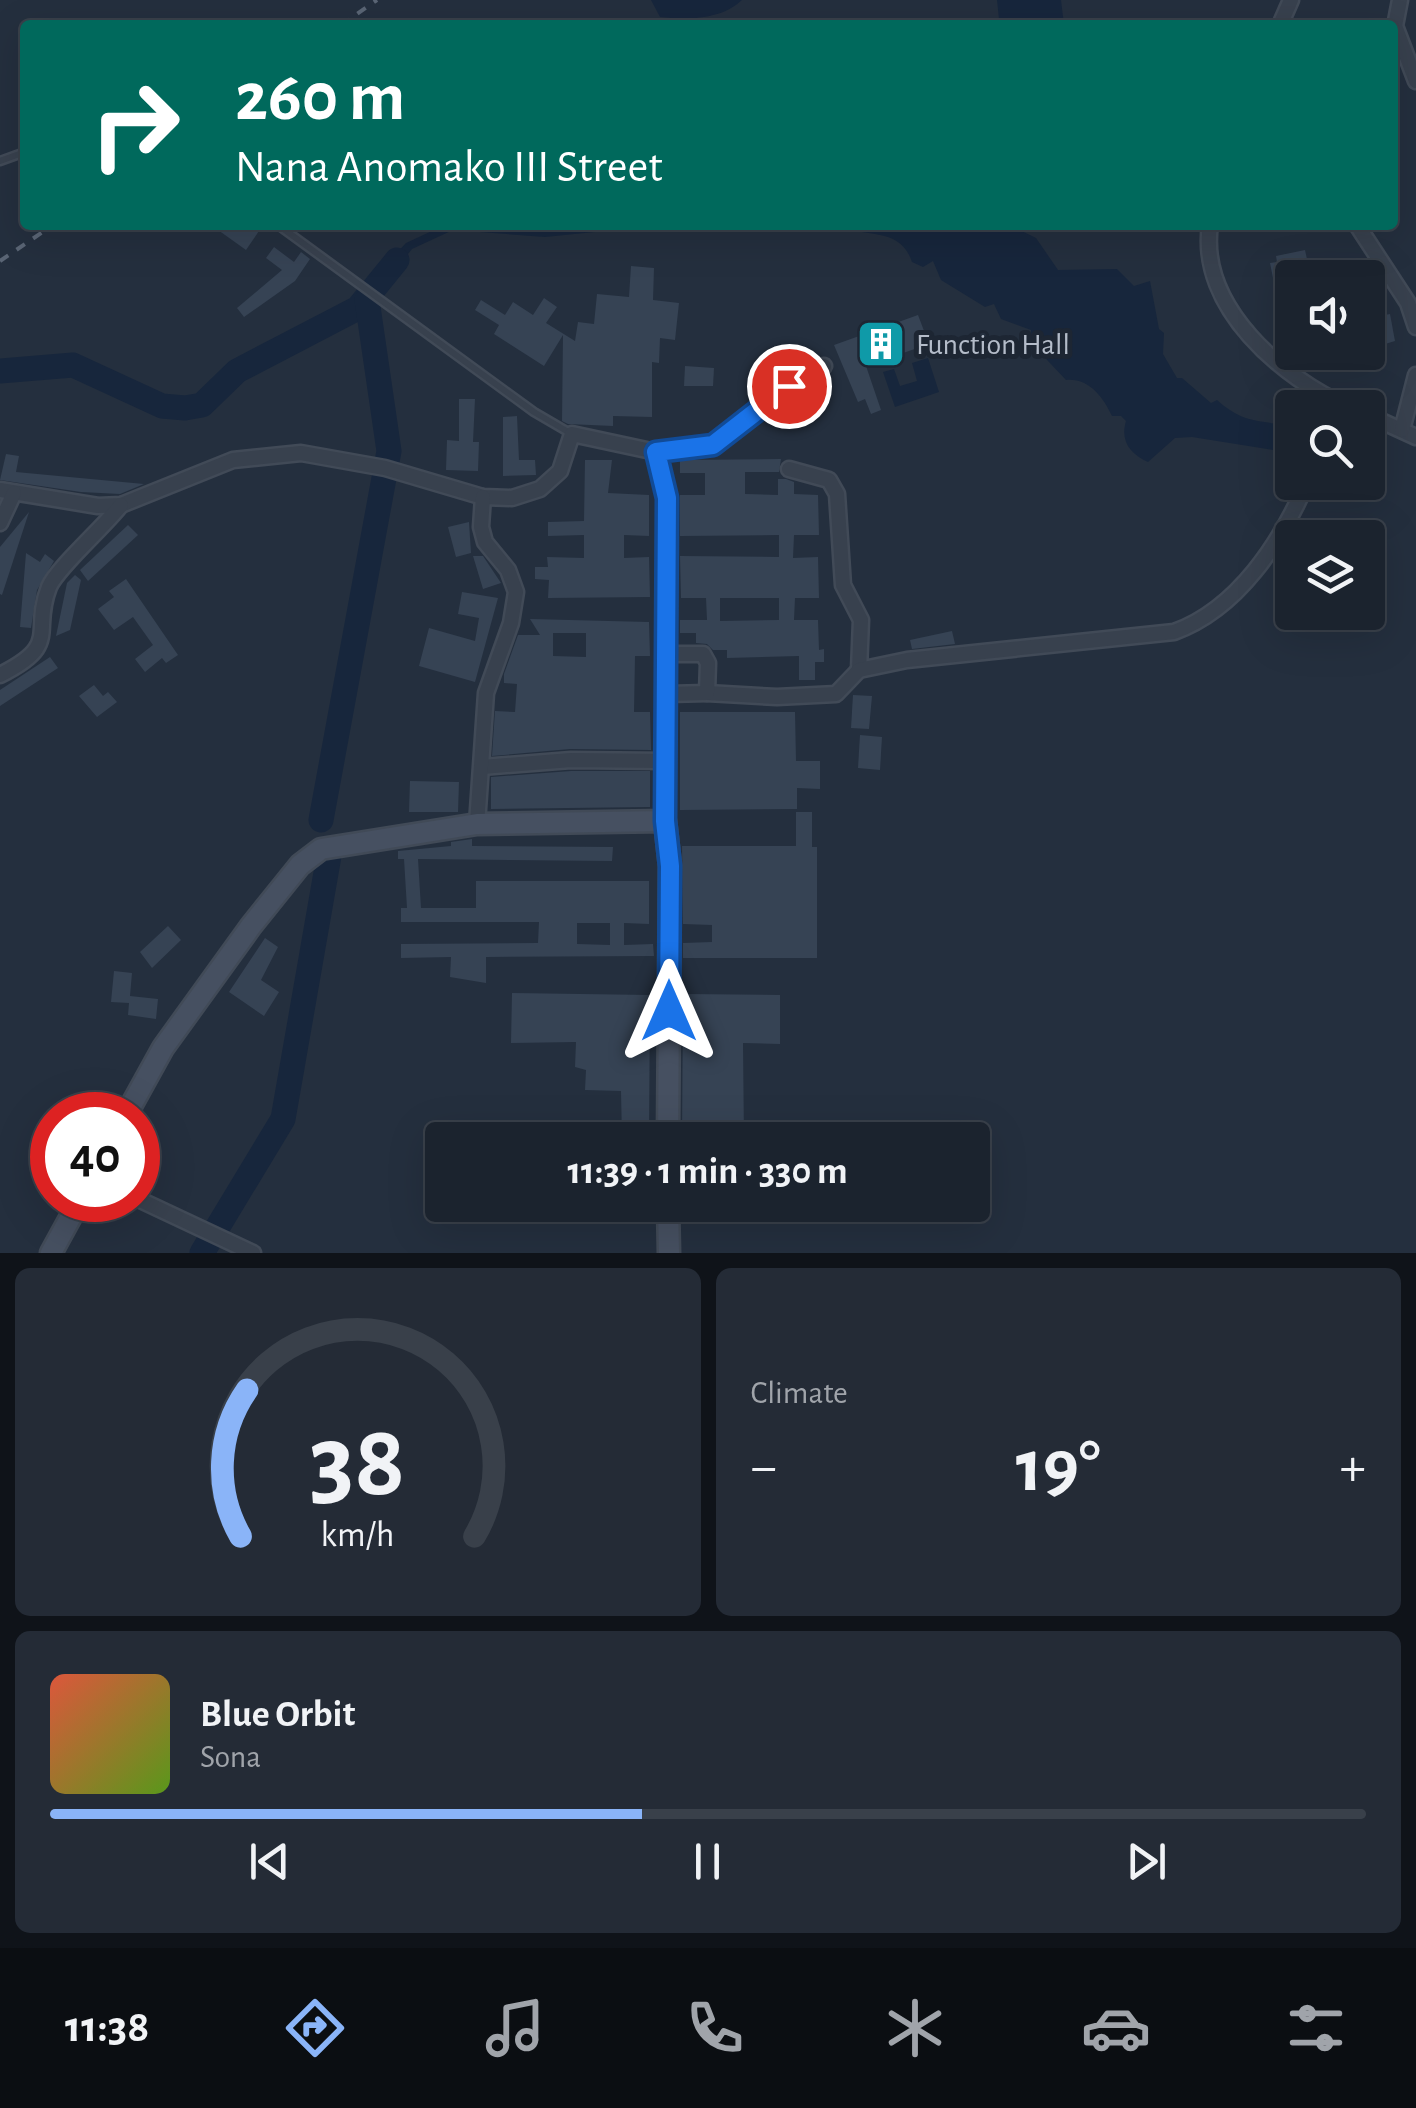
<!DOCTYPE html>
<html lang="en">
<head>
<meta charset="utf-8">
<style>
  body { margin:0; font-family:"Alegreya Sans",sans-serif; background:#242b36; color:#f1f3f6; height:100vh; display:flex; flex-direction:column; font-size:38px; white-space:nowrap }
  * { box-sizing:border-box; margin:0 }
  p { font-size:32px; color:#a0a4aa }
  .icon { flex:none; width:55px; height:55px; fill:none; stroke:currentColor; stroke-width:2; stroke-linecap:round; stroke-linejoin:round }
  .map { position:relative; height:1253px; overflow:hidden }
  .drawer { display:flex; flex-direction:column; gap:15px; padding:15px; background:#0f1319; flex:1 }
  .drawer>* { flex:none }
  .hud { position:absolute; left:20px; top:20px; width:1378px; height:210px; border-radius:10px; box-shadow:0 10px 40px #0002,0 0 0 2px #39404a; background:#00695c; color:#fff; overflow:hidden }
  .buttons { position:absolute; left:1275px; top:260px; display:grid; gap:20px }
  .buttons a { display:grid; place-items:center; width:110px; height:110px; border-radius:10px; background:#1b232e; box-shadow:0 10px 40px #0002,0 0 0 2px #39404a; font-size:50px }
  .speed { position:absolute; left:30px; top:1092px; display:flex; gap:20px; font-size:50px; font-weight:700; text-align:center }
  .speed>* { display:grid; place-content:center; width:130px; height:130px; border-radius:50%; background:#1b232e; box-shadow:0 10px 40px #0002,0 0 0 2px #39404a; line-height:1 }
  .speed .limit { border:15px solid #d22; background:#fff; color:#111 }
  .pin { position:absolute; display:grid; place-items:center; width:85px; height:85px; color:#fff; margin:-42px; border:5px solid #fff; border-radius:50%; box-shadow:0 2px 10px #0007 }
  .me { position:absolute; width:110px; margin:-55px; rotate:0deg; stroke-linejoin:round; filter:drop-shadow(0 0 8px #0008) }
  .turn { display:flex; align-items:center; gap:35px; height:210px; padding:0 50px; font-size:45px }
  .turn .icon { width:130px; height:130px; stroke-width:2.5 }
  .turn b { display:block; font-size:70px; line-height:85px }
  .big { font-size:75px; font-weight:600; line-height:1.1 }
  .drawer .card { flex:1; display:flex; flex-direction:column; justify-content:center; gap:15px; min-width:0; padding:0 35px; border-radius:15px; background:#242b36 }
  .drawer .dial { align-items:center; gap:0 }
  .dial svg { height:260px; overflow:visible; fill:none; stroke:#39404a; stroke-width:7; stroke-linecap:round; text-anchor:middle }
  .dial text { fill:#f1f3f6; stroke:none }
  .song { display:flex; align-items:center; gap:30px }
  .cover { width:120px; height:120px; border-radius:15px; background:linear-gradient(135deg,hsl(10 70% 55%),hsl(90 70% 35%)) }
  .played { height:10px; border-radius:5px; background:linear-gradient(90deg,#8ab4f8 45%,#39404a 45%) }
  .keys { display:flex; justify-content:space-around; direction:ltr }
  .heat { display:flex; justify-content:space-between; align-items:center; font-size:55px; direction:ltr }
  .drawer .tiles { flex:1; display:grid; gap:15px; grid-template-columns:1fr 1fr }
  .card:last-child { grid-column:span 2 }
  .trip { position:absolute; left:425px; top:1122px; width:565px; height:100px; border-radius:10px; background:#1b232e; box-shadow:0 10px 40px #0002,0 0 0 2px #39404a; font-weight:600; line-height:100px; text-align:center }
  .dock { display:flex; height:160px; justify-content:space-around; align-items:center; background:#0b0e12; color:#a0a4aa }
  .dock .icon { width:70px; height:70px }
  .dock .current { color:#8ab4f8 }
  .dock b { font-size:45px; color:#f1f3f6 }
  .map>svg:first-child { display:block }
  .water { fill:#17263c }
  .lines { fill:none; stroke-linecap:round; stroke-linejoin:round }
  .river { stroke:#17263c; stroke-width:25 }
  .building { fill:#364354; fill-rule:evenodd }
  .lane-casing { stroke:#414a57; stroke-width:11 }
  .street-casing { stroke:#414a57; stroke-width:19 }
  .secondary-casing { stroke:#414a57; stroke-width:25 }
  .lane { stroke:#38414e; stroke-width:6 }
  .street { stroke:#38414e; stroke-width:14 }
  .secondary { stroke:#465061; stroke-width:20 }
  .rail { stroke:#5a6575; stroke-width:4; stroke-dasharray:10 10; stroke-linecap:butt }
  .route-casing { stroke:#114b97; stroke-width:25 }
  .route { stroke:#1a73e8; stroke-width:18 }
  .labels { text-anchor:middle; stroke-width:10; stroke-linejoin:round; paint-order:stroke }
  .poi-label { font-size:30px; fill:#b4bcc9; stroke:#1d2633; text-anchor:start }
</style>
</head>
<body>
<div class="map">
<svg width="1416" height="1253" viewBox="0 0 1416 1253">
  <rect width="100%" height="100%" fill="#242f3e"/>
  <g class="water">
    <path d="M 651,0 L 742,0 C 721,20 687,20 660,17 Z"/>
    <polygon points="997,0 1061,0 1064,25 995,25 999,19"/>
    <polygon points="445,225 664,225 545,237 453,230 412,249 382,287 372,279 406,243"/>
    <path d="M 837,225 L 1009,225 L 1036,238 L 1058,270 L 1117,269 L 1134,286 L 1150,281 L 1159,329 L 1164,333 L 1163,354 L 1177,378 L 1182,378 L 1211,403 L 1217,400 C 1245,425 1259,419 1292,427 L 1292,453 L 1192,437 L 1175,438 L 1148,462 C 1130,454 1120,441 1126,421 L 1121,416 L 1112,416 C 1103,397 1089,378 1066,380 L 1032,344 L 1031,330 L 1001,319 L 994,304 L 985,307 L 941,280 L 933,261 L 923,267 L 912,262 C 900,226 867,239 837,225 Z"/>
    <polygon points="928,358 939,392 895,407 883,372 894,369 900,386 917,381 912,363"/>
  </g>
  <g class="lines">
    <g class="river">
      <polyline points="0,371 73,365 162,406 185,408 202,405 237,371 358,308 397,260"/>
      <polyline points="321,820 389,451 367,300"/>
      <polyline points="202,1253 283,1119 330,850"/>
    </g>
  </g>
  <g class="building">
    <polygon points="211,225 249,225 259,231 246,250"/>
    <polygon points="274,247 294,262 301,252 310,259 295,281 244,317 237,308 282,270 266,258"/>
    <polygon points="1305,250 1310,273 1305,273 1305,278 1292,278 1292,306 1287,307 1282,281 1274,283 1270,263 1277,262 1276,256"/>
    <polygon points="631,266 654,268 653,300 679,303 675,340 660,338 659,363 652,362 652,417 613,416 613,426 568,424 562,421 563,335 544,366 494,334 499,325 475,310 481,300 505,315 513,302 533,315 544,298 557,307 546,323 575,341 578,322 594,324 597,294 629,297"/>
    <polygon points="1390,314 1395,341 1372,348 1368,342 1368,318"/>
    <polygon points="918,315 929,344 866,366 881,410 871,414 865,399 858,402 834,345"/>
    <polygon points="685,366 714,368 713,386 684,386"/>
    <polygon points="459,399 475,399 473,442 479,442 478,471 446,470 447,440 459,441"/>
    <polygon points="517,416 519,460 535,460 536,475 503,476 503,417"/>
    <polygon points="6,454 19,456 16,472 144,484 120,494 81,492 0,480"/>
    <path d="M 781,459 L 779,472 L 745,472 L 745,494 L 778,495 L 778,479 L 786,479 L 794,482 L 794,494 L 818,495 L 819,535 L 794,535 L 793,558 L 818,557 L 819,598 L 795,598 L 794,620 L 818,620 L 819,650 L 824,649 L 824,662 L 815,662 L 815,680 L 799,680 L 799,656 L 727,658 L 727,650 L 713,650 L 707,644 L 696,643 L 696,633 L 680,633 L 680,620 L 707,620 L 706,598 L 681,598 L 680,556 L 779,557 L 779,535 L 680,536 L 680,495 L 705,495 L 705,473 L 680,473 L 680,460 ZM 720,598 L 779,598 L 779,620 L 720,621 Z"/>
    <polygon points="585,460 612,460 608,493 649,495 649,536 624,535 624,558 649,557 650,597 548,598 549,580 535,579 535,567 548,567 547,557 584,558 584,535 548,536 548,522 584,521"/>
    <polygon points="29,512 2,595 0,594 0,547"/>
    <polygon points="469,522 471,553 456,557 448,527"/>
    <polygon points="128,525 138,535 88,581 80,570"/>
    <polygon points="26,553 40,562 45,554 54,561 37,590 31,628 20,627"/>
    <polygon points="473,556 483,556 501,583 483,589"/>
    <polygon points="75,575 81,580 70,630 56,636 67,583"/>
    <polygon points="126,579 178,655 166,663 162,658 145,672 135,659 153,645 133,617 114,630 98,609 114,597 109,591"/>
    <polygon points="462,592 498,598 475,682 419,666 429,628 475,641 479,618 458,614"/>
    <path d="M 530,619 L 649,622 L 650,656 L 635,656 L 634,712 L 650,712 L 651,750 L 570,749 L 492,756 L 495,711 L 515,712 L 517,684 L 504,683 L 504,674 L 518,635 L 540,635 ZM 553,633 L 586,633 L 586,657 L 553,656 Z"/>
    <polygon points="952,631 955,644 912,649 910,640"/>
    <polygon points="50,657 58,668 0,706 0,690"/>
    <polygon points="94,685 103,696 108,692 117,702 97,717 79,696"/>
    <polygon points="853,695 872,696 869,729 851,728"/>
    <polygon points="680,712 795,712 796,761 820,761 820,789 797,788 797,809 680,810"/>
    <polygon points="860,735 882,737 880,770 858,768"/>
    <polygon points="571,771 650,771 650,807 491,809 491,777"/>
    <polygon points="410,781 459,782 458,812 409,812"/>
    <polygon points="796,812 812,812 812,847 817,847 817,958 683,958 683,943 712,942 712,925 683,924 682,846 796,846"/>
    <path d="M 472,839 L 472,846 L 613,847 L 612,861 L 418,859 L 421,908 L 476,908 L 476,881 L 649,881 L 649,924 L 624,923 L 624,945 L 653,944 L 654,956 L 486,957 L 486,983 L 450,977 L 451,957 L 401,958 L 401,944 L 538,943 L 539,922 L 401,922 L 401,908 L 407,908 L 404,859 L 398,859 L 398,851 L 451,846 L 451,842 ZM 577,923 L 610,923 L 610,945 L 577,944 Z"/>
    <polygon points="168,926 181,940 152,968 140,952"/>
    <polygon points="265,938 278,947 261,980 279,992 264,1016 229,992"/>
    <polygon points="114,971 132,973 130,996 158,999 156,1019 128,1015 129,1003 111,1002"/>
    <polygon points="512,993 650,995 649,1140 622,1140 621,1091 585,1090 586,1070 575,1067 576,1042 511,1043"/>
    <polygon points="683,994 780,995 780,1044 743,1043 744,1140 682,1140"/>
  </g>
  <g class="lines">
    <g class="lane-casing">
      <g id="lane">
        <polyline points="0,161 25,152"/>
        <polyline points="278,225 534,412 570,433"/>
      </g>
    </g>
    <g class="street-casing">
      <g id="street">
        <polyline points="1400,0 1395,26 1416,81"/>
        <polyline points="1280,25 1291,0"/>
        <path d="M 1210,225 C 1198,307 1282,378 1350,408"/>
        <polyline points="1357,225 1408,303 1416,327"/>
        <polyline points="1368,415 1416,437"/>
        <polyline points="1402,430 1416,375"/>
        <polyline points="656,452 667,498 665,821"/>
        <polyline points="789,469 829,480 837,494 843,585 861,620 859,670"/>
        <polyline points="0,490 98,506 121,505 233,460 301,453 385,468 483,497 512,498 540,489 560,471 572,434 656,452 713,445 772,397 824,366"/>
        <polyline points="0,523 14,493"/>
        <path d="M 0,675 C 62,644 31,633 49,587 C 58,567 104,527 121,505"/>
        <path d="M 707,693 L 777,697 L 836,694 L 859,670 L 907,660 L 1174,632 C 1238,609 1281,542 1307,482"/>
        <polyline points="668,694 707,693 708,663 703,654 669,654"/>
        <polyline points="482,767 571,760 666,761"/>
        <polyline points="477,824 486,693 511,623 516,592 508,570 485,542 481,527 483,497"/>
        <polyline points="138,1199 253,1253"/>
      </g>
    </g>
    <g class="secondary-casing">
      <g id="secondary">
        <polyline points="126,1115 163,1048 251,926 300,865 321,849 477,824 665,821 670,866 668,1140"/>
        <polyline points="668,1205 669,1253"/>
        <polyline points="51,1253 80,1200"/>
      </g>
    </g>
    <use href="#lane" class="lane"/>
    <use href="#street" class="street"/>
    <use href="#secondary" class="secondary"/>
    <g class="rail">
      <polyline points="341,25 377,0"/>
      <polyline points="0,261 53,225"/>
    </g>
  </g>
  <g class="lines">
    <g class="route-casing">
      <polyline id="route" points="669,1011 670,866 665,821 667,498 656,452 713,445 789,386"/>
    </g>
    <use href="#route" class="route"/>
  </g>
  <defs>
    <g id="building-square" transform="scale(2.5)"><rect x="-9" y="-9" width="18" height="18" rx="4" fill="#0f9aa8" stroke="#1d2633"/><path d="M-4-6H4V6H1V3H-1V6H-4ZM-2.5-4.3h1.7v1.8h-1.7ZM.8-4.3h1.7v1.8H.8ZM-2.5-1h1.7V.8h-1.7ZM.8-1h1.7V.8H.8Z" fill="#fff"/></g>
  </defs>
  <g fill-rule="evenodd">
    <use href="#building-square" x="881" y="344"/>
  </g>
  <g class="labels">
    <g class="poi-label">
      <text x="916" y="354">Function Hall</text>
    </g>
  </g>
</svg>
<div class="buttons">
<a><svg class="icon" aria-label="sound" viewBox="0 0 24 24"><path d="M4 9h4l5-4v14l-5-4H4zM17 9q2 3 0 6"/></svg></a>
<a><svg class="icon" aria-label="search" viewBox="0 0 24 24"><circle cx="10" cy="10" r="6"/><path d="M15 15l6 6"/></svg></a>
<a><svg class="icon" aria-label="layers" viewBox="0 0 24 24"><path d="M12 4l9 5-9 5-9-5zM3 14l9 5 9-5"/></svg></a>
</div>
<div class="speed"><div class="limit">40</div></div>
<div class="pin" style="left:789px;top:386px;background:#d93025"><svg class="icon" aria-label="arrive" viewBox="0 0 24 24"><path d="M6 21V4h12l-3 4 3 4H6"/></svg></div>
<svg class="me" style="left:669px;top:1011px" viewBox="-20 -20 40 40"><path d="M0-17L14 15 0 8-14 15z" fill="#1a73e8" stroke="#fff" stroke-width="4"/></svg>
<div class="trip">11:39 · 1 min · 330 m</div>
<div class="hud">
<div class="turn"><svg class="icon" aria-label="right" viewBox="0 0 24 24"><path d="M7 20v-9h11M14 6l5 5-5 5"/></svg><div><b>260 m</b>Nana Anomako III Street</div></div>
</div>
</div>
<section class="drawer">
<div class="tiles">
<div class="card dial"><svg viewBox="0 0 100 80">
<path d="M14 69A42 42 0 1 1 86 69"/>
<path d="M14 69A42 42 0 0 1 16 24" stroke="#8ab4f8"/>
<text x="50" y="56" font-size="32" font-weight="700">38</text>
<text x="50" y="72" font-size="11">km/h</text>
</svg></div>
<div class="card"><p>Climate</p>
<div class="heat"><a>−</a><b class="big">19°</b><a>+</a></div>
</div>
<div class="card">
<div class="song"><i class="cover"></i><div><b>Blue Orbit</b><p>Sona</p></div></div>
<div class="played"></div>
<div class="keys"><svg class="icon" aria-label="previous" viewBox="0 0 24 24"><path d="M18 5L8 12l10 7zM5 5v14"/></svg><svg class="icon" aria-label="pause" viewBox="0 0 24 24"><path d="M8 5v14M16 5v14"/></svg><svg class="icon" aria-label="next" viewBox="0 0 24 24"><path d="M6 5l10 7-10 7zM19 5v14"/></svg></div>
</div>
</div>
</section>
<nav class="dock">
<b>11:38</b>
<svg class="icon current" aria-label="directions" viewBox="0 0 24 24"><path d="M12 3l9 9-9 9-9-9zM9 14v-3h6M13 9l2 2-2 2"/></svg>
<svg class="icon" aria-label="music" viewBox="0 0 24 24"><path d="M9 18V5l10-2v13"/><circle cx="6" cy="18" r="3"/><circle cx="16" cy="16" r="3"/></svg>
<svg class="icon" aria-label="phone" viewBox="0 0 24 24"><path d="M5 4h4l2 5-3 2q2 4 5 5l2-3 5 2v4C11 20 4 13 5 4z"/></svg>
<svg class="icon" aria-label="climate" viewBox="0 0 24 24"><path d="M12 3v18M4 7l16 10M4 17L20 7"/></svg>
<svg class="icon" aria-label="car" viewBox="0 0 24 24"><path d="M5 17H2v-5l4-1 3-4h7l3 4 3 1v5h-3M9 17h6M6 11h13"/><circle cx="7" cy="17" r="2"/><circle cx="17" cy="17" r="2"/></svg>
<svg class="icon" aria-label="filters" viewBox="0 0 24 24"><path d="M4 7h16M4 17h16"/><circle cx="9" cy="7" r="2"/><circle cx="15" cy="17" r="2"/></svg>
</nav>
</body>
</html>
